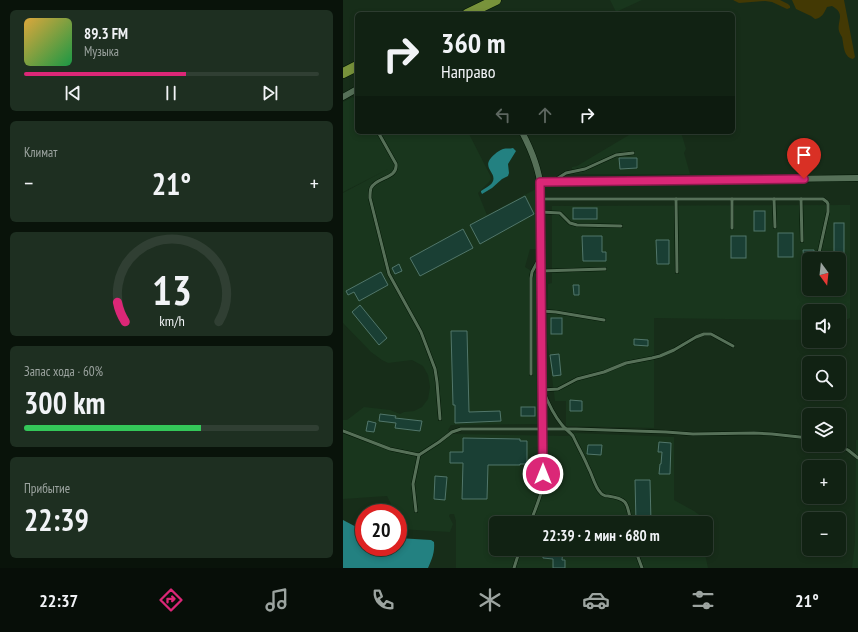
<!DOCTYPE html>
<html lang="ru">
<head>
<meta charset="utf-8">
<style>
  body { margin:0; font-family:"PT Sans Narrow",sans-serif; background:#1e2f21; color:#f1f3f6; height:100vh; display:flex; flex-direction:column; font-size:15px; white-space:nowrap }
  * { box-sizing:border-box; margin:0 }
  p { font-size:13px; color:#9ca4a0 }
  .icon { flex:none; width:22px; height:22px; fill:none; stroke:currentColor; stroke-width:2; stroke-linecap:round; stroke-linejoin:round }
  .map { position:relative; flex:1; overflow:hidden }
  .details { display:flex; flex-direction:column; gap:10px; padding:10px; background:#09130a; width:343px }
  .details>* { flex:none }
  .banner { position:absolute; left:12px; top:12px; width:380px; height:122px; border-radius:6px; box-shadow:0 2px 6px #0003,0 0 0 1px #303f33; background:#112213; color:#f1f3f6; overflow:hidden }
  .needle { width:26px; rotate:165deg }
  .fabs { position:absolute; left:459px; top:252px; display:grid; gap:8px }
  .fabs a { display:grid; place-items:center; width:44px; height:44px; border-radius:6px; background:#112213; box-shadow:0 2px 6px #0003,0 0 0 1px #303f33; font-size:20px }
  .speed { position:absolute; left:12px; top:504px; display:flex; gap:8px; font-size:20px; font-weight:700; text-align:center }
  .speed>* { display:grid; place-content:center; width:52px; height:52px; border-radius:50%; background:#112213; box-shadow:0 2px 6px #0003,0 0 0 1px #303f33; line-height:1 }
  .speed .limit { border:6px solid #d22; background:#fff; color:#111 }
  .pin { position:absolute; display:grid; place-items:center; width:34px; height:34px; color:#fff; margin:-41px -17px; border-radius:50% 50% 50% 0; rotate:-45deg; box-shadow:0 0 4px #0007 }
  .pin .icon { rotate:45deg }
  .me { position:absolute; width:44px; margin:-22px; rotate:0deg; stroke-linejoin:round; filter:drop-shadow(0 0 3px #0008) }
  .turn { display:flex; align-items:center; gap:14px; height:84px; padding:0 20px; font-size:18px }
  .turn .icon { width:52px; height:52px; stroke-width:2.5 }
  .turn b { display:block; font-size:28px; line-height:34px }
  .lanes { display:flex; align-items:center; height:38px; padding:0 20px; background:#0003; justify-content:center; gap:20px; direction:ltr }
  .lanes .off { opacity:.35 }
  .big { font-size:30px; font-weight:600; line-height:1.1 }
  .details .tile { flex:1; display:flex; flex-direction:column; justify-content:center; gap:6px; min-width:0; padding:0 14px; border-radius:6px; background:#1e2f21 }
  .details .dial { align-items:center; gap:0 }
  .dial svg { height:104px; overflow:visible; fill:none; stroke:#303f33; stroke-width:7; stroke-linecap:round; text-anchor:middle }
  .dial text { fill:#f1f3f6; stroke:none }
  .song { display:flex; align-items:center; gap:12px }
  .cover { width:48px; height:48px; border-radius:6px; background:linear-gradient(135deg,hsl(40 70% 55%),hsl(140 70% 35%)) }
  .played { height:4px; border-radius:2px; background:linear-gradient(90deg,#db2777 55%,#303f33 55%) }
  .keys { display:flex; justify-content:space-around; direction:ltr }
  .heat { display:flex; justify-content:space-between; align-items:center; font-size:22px; direction:ltr }
  .charge { height:6px; border-radius:3px; background:linear-gradient(90deg,#34c759 60%,#303f33 0) }
  .trip { position:absolute; left:146px; top:516px; width:224px; height:40px; border-radius:6px; background:#112213; box-shadow:0 2px 6px #0003,0 0 0 1px #303f33; font-weight:600; line-height:40px; text-align:center }
  .tab-bar { display:flex; height:64px; justify-content:space-around; align-items:center; background:#070e08; color:#9ca4a0 }
  .tab-bar .icon { width:28px; height:28px }
  .tab-bar .active { color:#db2777 }
  .tab-bar b { font-size:18px; color:#f1f3f6 }
  main { display:flex; flex:1; min-height:0 }
  .map>svg:first-child { display:block }
  .built { fill:#19361d; fill-rule:evenodd }
  .green { fill:#433904 }
  .water { fill:#238181 }
  .building { fill:#1a3f34; stroke:#51766a }
  .lines { fill:none; stroke-linecap:round; stroke-linejoin:round }
  .service-casing { stroke:#011504; stroke-width:4 }
  .minor-casing { stroke:#011504; stroke-width:7 }
  .trunk-casing { stroke:#011504; stroke-width:11 }
  .service { stroke:#567058; stroke-width:3 }
  .minor { stroke:#567058; stroke-width:6 }
  .trunk { stroke:#78933b; stroke-width:10 }
  .route-casing { stroke:#8e194d; stroke-width:10 }
  .route { stroke:#db2777; stroke-width:7 }
</style>
</head>
<body>
<main>
<section class="details">
<div class="tile">
<div class="song"><i class="cover"></i><div><b>89.3 FM</b><p>Музыка</p></div></div>
<div class="played"></div>
<div class="keys"><svg class="icon" aria-label="previous" viewBox="0 0 24 24"><path d="M18 5L8 12l10 7zM5 5v14"/></svg><svg class="icon" aria-label="pause" viewBox="0 0 24 24"><path d="M8 5v14M16 5v14"/></svg><svg class="icon" aria-label="next" viewBox="0 0 24 24"><path d="M6 5l10 7-10 7zM19 5v14"/></svg></div>
</div>
<div class="tile"><p>Климат</p>
<div class="heat"><a>−</a><b class="big">21°</b><a>+</a></div>
</div>
<div class="tile dial"><svg viewBox="0 0 100 80">
<path d="M14 69A42 42 0 1 1 86 69"/>
<path d="M14 69A42 42 0 0 1 8 54" stroke="#db2777"/>
<text x="50" y="56" font-size="32" font-weight="700">13</text>
<text x="50" y="72" font-size="11">km/h</text>
</svg></div>
<div class="tile"><p>Запас хода · 60%</p><b class="big">300 km</b><div class="charge"></div></div>
<div class="tile"><p>Прибытие</p><b class="big">22:39</b></div>
</section>
<div class="map">
<svg width="515" height="568" viewBox="0 0 515 568">
  <rect width="100%" height="100%" fill="#172d19"/>
  <g class="built">
    <polygon points="267,0 299,0 273,12"/>
    <polygon points="10,97 12,99 14,98 14,132 125,132 147,175 148,179 146,182 135,193 144,215 193,189 195,249 187,249 182,267 193,274 194,424 108,425 105,430 112,434 225,436 231,433 331,437 331,500 351,511 366,522 363,532 363,523 153,523 153,549 361,549 365,568 113,568 113,521 111,514 107,514 106,516 110,524 107,532 56,529 55,526 55,513 46,513 45,511 48,504 44,496 0,499 0,420 4,420 21,407 47,410 57,414 61,412 71,411 79,407 85,399 87,387 85,375 80,366 69,360 45,363 39,360 28,352 0,323 0,193 47,168 0,192 0,102"/>
    <polygon points="291,132 338,132 343,149 341,153 347,174 229,174 229,167 234,166"/>
    <path d="M 507,205 L 507,318 L 505,319 L 496,320 L 496,311 L 466,311 L 466,320 L 311,318 L 311,428 L 223,426 L 223,401 L 212,401 L 204,338 L 205,284 L 209,283 L 209,206 ZM 466,259 L 496,259 L 496,289 L 466,289 Z"/>
    <polygon points="513,440 515,440 515,568 509,568 512,542"/>
  </g>
  <g class="green">
    <polygon points="390,0 437,0 445,4 447,6 447,8 444,9 429,2 422,1 396,3"/>
    <path d="M 449,0 L 501,0 L 512,57 L 510,59 C 500,57 501,45 499,37 C 498,35 497,34 496,31 C 494,20 503,14 489,6 L 484,7 C 481,13 479,18 472,19 L 468,16 L 453,9 Z"/>
  </g>
  <g class="water">
    <path d="M 170,148 L 173,151 L 165,164 L 166,173 L 165,176 L 159,179 L 149,188 L 139,194 L 138,192 L 138,191 C 142,188 147,186 149,183 C 156,172 135,168 152,154 C 154,152 157,150 160,149 C 163,148 167,149 170,148 Z"/>
    <path d="M 0,520 L 21,531 L 21,547 L 55,547 L 55,538 L 88,540 L 91,542 C 92,552 89,559 85,568 L 0,568 Z"/>
  </g>
  <g class="building">
    <polygon points="276,158 294,158 294,168 277,169"/>
    <polygon points="182,196 191,214 137,244 127,225"/>
    <rect x="230" y="208" width="24" height="11"/>
    <rect x="411" y="211" width="11" height="20"/>
    <rect x="491" y="223" width="10" height="31"/>
    <polygon points="120,229 130,248 77,276 67,258"/>
    <rect x="435" y="233" width="15" height="24"/>
    <polygon points="239,236 259,236 259,252 263,252 263,261 240,261"/>
    <rect x="388" y="236" width="15" height="22"/>
    <polygon points="313,240 326,240 326,264 314,264"/>
    <polygon points="460,250 471,250 471,259 461,260"/>
    <polygon points="56,264 59,271 52,274 49,268"/>
    <polygon points="38,272 45,285 16,301 11,292 5,295 3,291"/>
    <polygon points="230,285 236,285 236,295 231,295"/>
    <polygon points="17,305 44,338 36,345 9,312"/>
    <rect x="208" y="318" width="11" height="16"/>
    <polygon points="108,331 124,331 126,412 157,411 158,421 112,423 112,405 110,405"/>
    <polygon points="291,339 305,340 305,346 291,345"/>
    <polygon points="216,354 218,375 210,376 207,355"/>
    <polygon points="227,400 239,401 239,411 227,411"/>
    <rect x="178" y="407" width="14" height="9"/>
    <polygon points="37,414 53,416 52,418 79,421 77,431 52,428 53,423 36,421"/>
    <polygon points="25,421 33,423 31,432 23,431"/>
    <polygon points="120,438 177,439 177,441 184,441 184,464 177,464 177,465 145,465 144,499 119,499 120,463 107,463 107,452 120,452"/>
    <polygon points="316,442 328,443 327,474 316,474 317,464 318,464 319,452 315,452"/>
    <polygon points="245,445 259,445 258,455 244,454"/>
    <polygon points="92,476 104,477 102,500 91,499"/>
    <polygon points="292,480 307,480 308,523 293,523"/>
    <polygon points="200,549 220,549 219,560 222,560 222,568 210,568 210,559 200,558"/>
  </g>
  <g class="lines">
    <g class="service-casing">
      <g id="service">
        <path d="M 35,132 L 53,164 C 55,179 33,177 28,188 C 27,191 27,195 27,198 L 46,274 L 78,332 L 92,369 L 94,382 L 97,419"/>
        <polyline points="212,180 223,173 242,169 273,155 290,153"/>
        <polyline points="198,199 458,199 459,241"/>
        <polyline points="333,199 334,272"/>
        <polyline points="389,199 389,228"/>
        <polyline points="431,199 432,227"/>
        <polyline points="458,199 480,199 484,202 485,204 485,212 476,253"/>
        <polyline points="198,212 217,213 227,223 234,225 278,226"/>
        <polyline points="198,271 262,269"/>
        <polyline points="199,311 213,312 261,320"/>
        <polyline points="188,374 188,278 189,272 197,257"/>
        <polyline points="0,431 47,449 76,455 96,442 109,432 118,429 233,429 323,432 350,434 411,433 429,434 466,438"/>
        <polyline points="495,445 505,450 515,458"/>
        <polyline points="73,511 70,484 76,455"/>
        <path d="M 187,523 C 191,513 195,503 198,493 C 203,472 199,450 199,429"/>
        <path d="M 288,523 C 284,504 286,499 265,496 C 262,496 259,495 257,492 C 252,487 249,474 245,467 C 241,457 235,447 230,436 C 227,432 222,429 219,425 C 210,414 205,403 200,390 L 215,389 L 234,379 L 261,372 L 283,363 L 309,358 L 317,356 L 331,350 L 353,337 L 361,334 L 368,334 L 390,346"/>
        <polyline points="292,549 299,568"/>
        <polyline points="171,568 177,549"/>
      </g>
    </g>
    <g class="minor-casing">
      <g id="minor">
        <polyline points="0,97 14,89"/>
        <path d="M 179,132 C 189,151 196,168 198,189 L 199,429"/>
        <polyline points="197,182 515,178"/>
      </g>
    </g>
    <g class="trunk-casing">
      <g id="trunk">
        <polyline points="124,14 153,0"/>
        <polyline points="0,73 14,66"/>
      </g>
    </g>
    <use href="#service" class="service"/>
    <use href="#minor" class="minor"/>
    <use href="#trunk" class="trunk"/>
  </g>
  <g class="lines">
    <g class="route-casing">
      <polyline id="route" points="200,474 197,182 461,179"/>
    </g>
    <use href="#route" class="route"/>
  </g>
</svg>
<div class="fabs">
<a><svg class="needle" viewBox="-14 -14 28 28"><path d="M0-13l5 13h-10z" fill="#e53935"/><path d="M0 13l5-13h-10z" fill="#9ca4a0"/></svg></a>
<a><svg class="icon" aria-label="sound" viewBox="0 0 24 24"><path d="M4 9h4l5-4v14l-5-4H4zM17 9q2 3 0 6"/></svg></a>
<a><svg class="icon" aria-label="search" viewBox="0 0 24 24"><circle cx="10" cy="10" r="6"/><path d="M15 15l6 6"/></svg></a>
<a><svg class="icon" aria-label="layers" viewBox="0 0 24 24"><path d="M12 4l9 5-9 5-9-5zM3 14l9 5 9-5"/></svg></a>
<a>+</a>
<a>−</a>
</div>
<div class="speed"><div class="limit">20</div></div>
<div class="pin" style="left:461px;top:179px;background:#d93025"><svg class="icon" aria-label="arrive" viewBox="0 0 24 24"><path d="M6 21V4h12l-3 4 3 4H6"/></svg></div>
<svg class="me" style="left:200px;top:474px" viewBox="-20 -20 40 40"><circle r="17" fill="#db2777" stroke="#fff" stroke-width="3"/><path d="M0-11L8 9 0 5-8 9z" fill="#fff"/></svg>
<div class="trip">22:39 · 2 мин · 680 m</div>
<div class="banner">
<div class="turn"><svg class="icon" aria-label="right" viewBox="0 0 24 24"><path d="M7 20v-9h11M14 6l5 5-5 5"/></svg><div><b>360 m</b>Направо</div></div>
<div class="lanes"><svg class="icon off" aria-label="left" viewBox="0 0 24 24"><path d="M17 20v-9H6M10 6l-5 5 5 5"/></svg><svg class="icon off" aria-label="ahead" viewBox="0 0 24 24"><path d="M12 20V5M6 11l6-6 6 6"/></svg><svg class="icon" aria-label="right" viewBox="0 0 24 24"><path d="M7 20v-9h11M14 6l5 5-5 5"/></svg></div>
</div>
</div>
</main>
<nav class="tab-bar">
<b>22:37</b>
<svg class="icon active" aria-label="directions" viewBox="0 0 24 24"><path d="M12 3l9 9-9 9-9-9zM9 14v-3h6M13 9l2 2-2 2"/></svg>
<svg class="icon" aria-label="music" viewBox="0 0 24 24"><path d="M9 18V5l10-2v13"/><circle cx="6" cy="18" r="3"/><circle cx="16" cy="16" r="3"/></svg>
<svg class="icon" aria-label="phone" viewBox="0 0 24 24"><path d="M5 4h4l2 5-3 2q2 4 5 5l2-3 5 2v4C11 20 4 13 5 4z"/></svg>
<svg class="icon" aria-label="climate" viewBox="0 0 24 24"><path d="M12 3v18M4 7l16 10M4 17L20 7"/></svg>
<svg class="icon" aria-label="car" viewBox="0 0 24 24"><path d="M5 17H2v-5l4-1 3-4h7l3 4 3 1v5h-3M9 17h6M6 11h13"/><circle cx="7" cy="17" r="2"/><circle cx="17" cy="17" r="2"/></svg>
<svg class="icon" aria-label="filters" viewBox="0 0 24 24"><path d="M4 7h16M4 17h16"/><circle cx="9" cy="7" r="2"/><circle cx="15" cy="17" r="2"/></svg>
<b>21°</b>
</nav>
</body>
</html>
